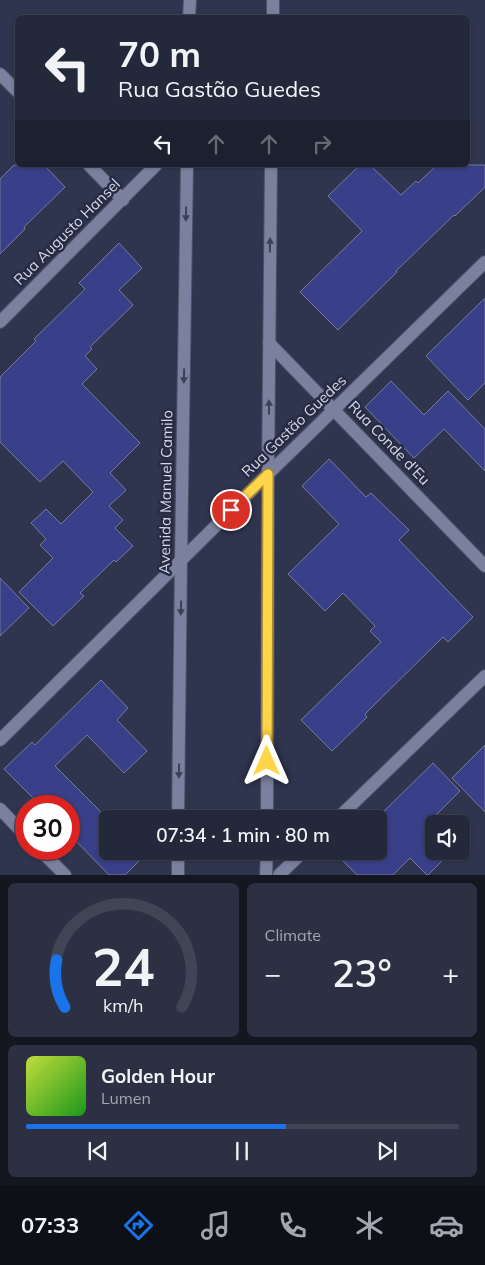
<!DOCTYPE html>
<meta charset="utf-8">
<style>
body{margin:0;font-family:Mulish,sans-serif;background:#2c3042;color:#f1f3f6;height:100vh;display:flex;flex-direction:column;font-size:19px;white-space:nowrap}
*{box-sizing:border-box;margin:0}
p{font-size:16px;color:#a3a6af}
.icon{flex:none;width:28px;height:28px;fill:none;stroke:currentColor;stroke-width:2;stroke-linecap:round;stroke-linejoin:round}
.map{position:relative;height:875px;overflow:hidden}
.panel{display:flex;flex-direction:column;gap:8px;padding:8px;background:#141620;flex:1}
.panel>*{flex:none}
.top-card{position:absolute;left:15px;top:15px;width:455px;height:152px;border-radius:8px;box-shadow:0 1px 4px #0004,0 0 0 1px #414455;background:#24283b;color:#f1f3f6;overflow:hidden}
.controls{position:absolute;left:425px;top:815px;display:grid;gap:10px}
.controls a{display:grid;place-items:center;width:45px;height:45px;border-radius:8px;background:#24283b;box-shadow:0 1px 4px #0004,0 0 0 1px #414455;font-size:25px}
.speed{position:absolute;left:15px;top:795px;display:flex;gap:10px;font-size:25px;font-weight:700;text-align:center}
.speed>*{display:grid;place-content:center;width:65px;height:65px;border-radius:50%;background:#24283b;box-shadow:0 1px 4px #0004,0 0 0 1px #414455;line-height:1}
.speed .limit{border:8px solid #d22;background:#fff;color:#111}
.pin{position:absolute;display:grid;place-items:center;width:42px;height:42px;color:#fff;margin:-21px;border:2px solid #fff;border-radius:50%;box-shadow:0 1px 5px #0007}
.me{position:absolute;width:55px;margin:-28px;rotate:0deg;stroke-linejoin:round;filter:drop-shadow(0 0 4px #0008)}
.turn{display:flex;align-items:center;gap:18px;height:105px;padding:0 20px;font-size:22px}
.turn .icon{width:65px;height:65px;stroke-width:2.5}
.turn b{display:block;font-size:35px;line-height:42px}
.lanes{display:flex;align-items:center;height:48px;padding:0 20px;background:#0003;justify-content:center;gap:25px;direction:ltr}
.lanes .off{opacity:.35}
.big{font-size:38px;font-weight:600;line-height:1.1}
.panel .card{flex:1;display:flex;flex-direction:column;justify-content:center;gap:8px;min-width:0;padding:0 18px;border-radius:8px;background:#2c3042}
.panel .dial{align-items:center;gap:0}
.dial svg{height:130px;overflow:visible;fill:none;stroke:#414455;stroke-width:7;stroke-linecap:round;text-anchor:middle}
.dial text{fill:#f1f3f6;stroke:none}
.song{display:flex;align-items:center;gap:15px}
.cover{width:60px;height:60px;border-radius:8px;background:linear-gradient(135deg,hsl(70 70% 55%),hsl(120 70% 35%))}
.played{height:5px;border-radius:2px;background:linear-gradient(90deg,#1a73e8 60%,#414455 60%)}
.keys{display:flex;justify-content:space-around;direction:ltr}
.heat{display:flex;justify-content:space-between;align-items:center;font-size:28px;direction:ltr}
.panel .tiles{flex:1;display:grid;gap:8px;grid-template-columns:1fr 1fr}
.card:last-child{grid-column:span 2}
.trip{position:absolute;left:99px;top:810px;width:288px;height:50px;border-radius:8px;background:#24283b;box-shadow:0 1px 4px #0004,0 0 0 1px #414455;font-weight:600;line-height:50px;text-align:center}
.menu{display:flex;height:80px;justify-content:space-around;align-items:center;background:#0e1018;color:#a3a6af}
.menu .icon{width:35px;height:35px}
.menu .on{color:#1a73e8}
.menu b{font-size:22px;color:#f1f3f6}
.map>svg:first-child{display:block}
</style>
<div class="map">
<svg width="485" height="875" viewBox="0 0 485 875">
<rect width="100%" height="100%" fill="#30354f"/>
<!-- building -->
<g fill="#393f88" stroke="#757b99">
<path d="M 14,165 L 44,165 L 65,187 L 24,227 L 25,229 L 0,254 L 0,179 Z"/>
<path d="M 360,165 L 370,165 L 401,195 L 416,181 L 418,183 L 437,165 L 485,165 L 485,187 L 455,216 L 454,215 L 396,271 L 397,272 L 338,330 L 300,292 L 362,231 L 328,196 Z"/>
<path d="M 119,243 L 142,268 L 119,290 L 133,305 L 90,347 L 92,349 L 85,356 L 97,369 L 82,384 L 140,443 L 110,473 L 126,490 L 109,506 L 123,520 L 115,528 L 133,546 L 116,562 L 114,560 L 80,593 L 84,596 L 53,626 L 19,592 L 53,558 L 40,545 L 46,539 L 31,523 L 46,509 L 61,524 L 93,492 L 63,461 L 40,482 L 0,442 L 0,377 L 36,341 L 34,339 L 85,289 L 79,283 Z"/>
<path d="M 485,298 L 485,383 L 468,400 L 426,356 Z"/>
<path d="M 391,381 L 424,415 L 448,391 L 485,429 L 485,471 L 444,429 L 414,458 L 365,407 Z"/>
<path d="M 329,459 L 366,497 L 371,493 L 409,530 L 399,540 L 473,617 L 448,642 L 443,637 L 365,714 L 367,717 L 332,751 L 301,720 L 381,642 L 370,631 L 375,626 L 343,593 L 325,611 L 288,574 L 339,524 L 302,486 Z"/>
<path d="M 0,578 L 29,608 L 0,636 Z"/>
<path d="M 101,680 L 128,708 L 117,720 L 147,751 L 124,773 L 87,735 L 55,766 L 108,819 L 108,851 L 140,851 L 144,856 L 125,875 L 109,875 L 69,834 L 69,806 L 41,806 L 4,769 L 32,742 L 35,745 Z"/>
<path d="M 485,745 L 485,812 L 452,778 Z"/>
<path d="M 433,763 L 460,791 L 434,817 L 433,851 L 452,851 L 428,875 L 427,875 L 410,858 L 393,875 L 357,875 L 333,851 L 378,851 L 378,817 Z"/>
</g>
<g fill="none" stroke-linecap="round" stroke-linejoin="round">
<defs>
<g id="minor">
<path d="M 0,74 L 18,92"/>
<path d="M 89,165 L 123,200"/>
<path d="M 269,343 L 485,566"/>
<path d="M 0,809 L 26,836"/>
<path d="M 178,819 L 181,559"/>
<path d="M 267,819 L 268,474 L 485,262"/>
<path d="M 337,819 L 485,676"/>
<path d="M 39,849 L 65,875"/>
<path d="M 178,875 L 178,851"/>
<path d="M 266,875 L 267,851"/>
<path d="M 279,875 L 304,851"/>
</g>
<g id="tertiary">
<path d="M 189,18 L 190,0"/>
<path d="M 273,18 L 273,0"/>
<path d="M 0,322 L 156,165"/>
<path d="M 181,559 L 187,165"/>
<path d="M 0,740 L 268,474 L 271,165"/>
</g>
</defs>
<!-- minor casing -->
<use href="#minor" stroke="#4e5167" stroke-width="14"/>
<!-- tertiary casing -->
<use href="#tertiary" stroke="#4e5167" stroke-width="14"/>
<!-- minor -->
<use href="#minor" stroke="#7a809e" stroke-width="12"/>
<!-- tertiary -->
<use href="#tertiary" stroke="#7a809e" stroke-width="12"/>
</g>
<!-- one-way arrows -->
<defs><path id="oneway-solid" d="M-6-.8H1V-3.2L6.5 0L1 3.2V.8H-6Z" transform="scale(1.25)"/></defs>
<g fill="#3c405a">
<use href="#oneway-solid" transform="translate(186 214) rotate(91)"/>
<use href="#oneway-solid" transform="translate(270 245) rotate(-89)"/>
<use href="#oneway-solid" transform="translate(184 376) rotate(91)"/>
<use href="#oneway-solid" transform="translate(269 407) rotate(-90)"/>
<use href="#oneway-solid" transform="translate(181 608) rotate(91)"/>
<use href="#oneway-solid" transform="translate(179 771) rotate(91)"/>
</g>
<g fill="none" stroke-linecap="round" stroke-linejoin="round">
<defs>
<path id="route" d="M 231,510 L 268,474 L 267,761"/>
</defs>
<!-- route casing -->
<use href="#route" stroke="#a68a30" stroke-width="12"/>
<!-- route -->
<use href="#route" stroke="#ffd54a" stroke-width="9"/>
</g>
<g text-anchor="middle" stroke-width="5" stroke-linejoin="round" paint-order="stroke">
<!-- street labels -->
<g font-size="15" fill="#d5d9e9" stroke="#272b44">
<text transform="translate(67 232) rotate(-45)" y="5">Rua Augusto Hansel</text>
<text transform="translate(294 426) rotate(-44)" y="5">Rua Gastão Guedes</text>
<text transform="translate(389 443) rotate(46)" y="5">Rua Conde d'Eu</text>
<text transform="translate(166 492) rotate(-89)" y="5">Avenida Manuel Camilo</text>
</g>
</g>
</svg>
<div class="controls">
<a><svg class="icon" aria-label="sound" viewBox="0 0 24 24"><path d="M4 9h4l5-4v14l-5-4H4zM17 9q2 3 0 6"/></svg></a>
</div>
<div class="speed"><div class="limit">30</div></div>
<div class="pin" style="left:231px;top:510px;background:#d93025"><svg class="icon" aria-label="arrive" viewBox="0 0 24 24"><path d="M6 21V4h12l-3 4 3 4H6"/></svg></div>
<svg class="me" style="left:267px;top:761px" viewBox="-20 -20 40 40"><path d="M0-17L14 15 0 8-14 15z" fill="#ffd54a" stroke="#fff" stroke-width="4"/></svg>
<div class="trip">07:34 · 1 min · 80 m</div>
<div class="top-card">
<div class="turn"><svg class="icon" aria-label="left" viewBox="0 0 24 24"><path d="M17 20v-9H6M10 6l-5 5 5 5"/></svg><div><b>70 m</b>Rua Gastão Guedes</div></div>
<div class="lanes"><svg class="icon" aria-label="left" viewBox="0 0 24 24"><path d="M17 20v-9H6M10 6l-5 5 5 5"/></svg><svg class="icon off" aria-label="ahead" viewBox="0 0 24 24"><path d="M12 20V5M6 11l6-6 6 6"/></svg><svg class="icon off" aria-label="ahead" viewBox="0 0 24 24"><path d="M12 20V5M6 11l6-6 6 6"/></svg><svg class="icon off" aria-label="right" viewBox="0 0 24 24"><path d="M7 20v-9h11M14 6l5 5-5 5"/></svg></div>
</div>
</div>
<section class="panel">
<div class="tiles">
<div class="card dial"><svg viewBox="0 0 100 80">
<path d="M14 69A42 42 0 1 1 86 69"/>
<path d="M14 69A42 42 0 0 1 9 40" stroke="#1a73e8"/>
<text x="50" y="56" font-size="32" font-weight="700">24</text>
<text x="50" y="72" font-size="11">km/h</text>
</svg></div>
<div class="card"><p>Climate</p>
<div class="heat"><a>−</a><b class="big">23°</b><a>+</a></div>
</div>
<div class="card">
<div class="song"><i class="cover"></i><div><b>Golden Hour</b><p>Lumen</p></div></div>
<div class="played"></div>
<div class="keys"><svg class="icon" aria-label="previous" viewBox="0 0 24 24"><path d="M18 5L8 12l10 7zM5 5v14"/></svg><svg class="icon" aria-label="pause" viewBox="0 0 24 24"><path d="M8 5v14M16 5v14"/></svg><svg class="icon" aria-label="next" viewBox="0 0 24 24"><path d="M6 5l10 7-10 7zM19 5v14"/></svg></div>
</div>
</div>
</section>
<nav class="menu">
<b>07:33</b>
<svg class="icon on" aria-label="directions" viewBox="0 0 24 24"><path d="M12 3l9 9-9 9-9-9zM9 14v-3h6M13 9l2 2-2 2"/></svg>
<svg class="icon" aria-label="music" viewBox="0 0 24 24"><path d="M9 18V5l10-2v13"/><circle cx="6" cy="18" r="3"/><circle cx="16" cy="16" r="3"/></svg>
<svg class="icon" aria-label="phone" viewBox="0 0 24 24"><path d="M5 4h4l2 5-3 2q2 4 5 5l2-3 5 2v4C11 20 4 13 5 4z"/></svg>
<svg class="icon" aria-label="climate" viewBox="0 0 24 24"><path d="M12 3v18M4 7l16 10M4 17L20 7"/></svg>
<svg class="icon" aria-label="car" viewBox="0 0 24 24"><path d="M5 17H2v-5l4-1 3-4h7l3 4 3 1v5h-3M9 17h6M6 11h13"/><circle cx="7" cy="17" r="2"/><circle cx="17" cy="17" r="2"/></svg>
</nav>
